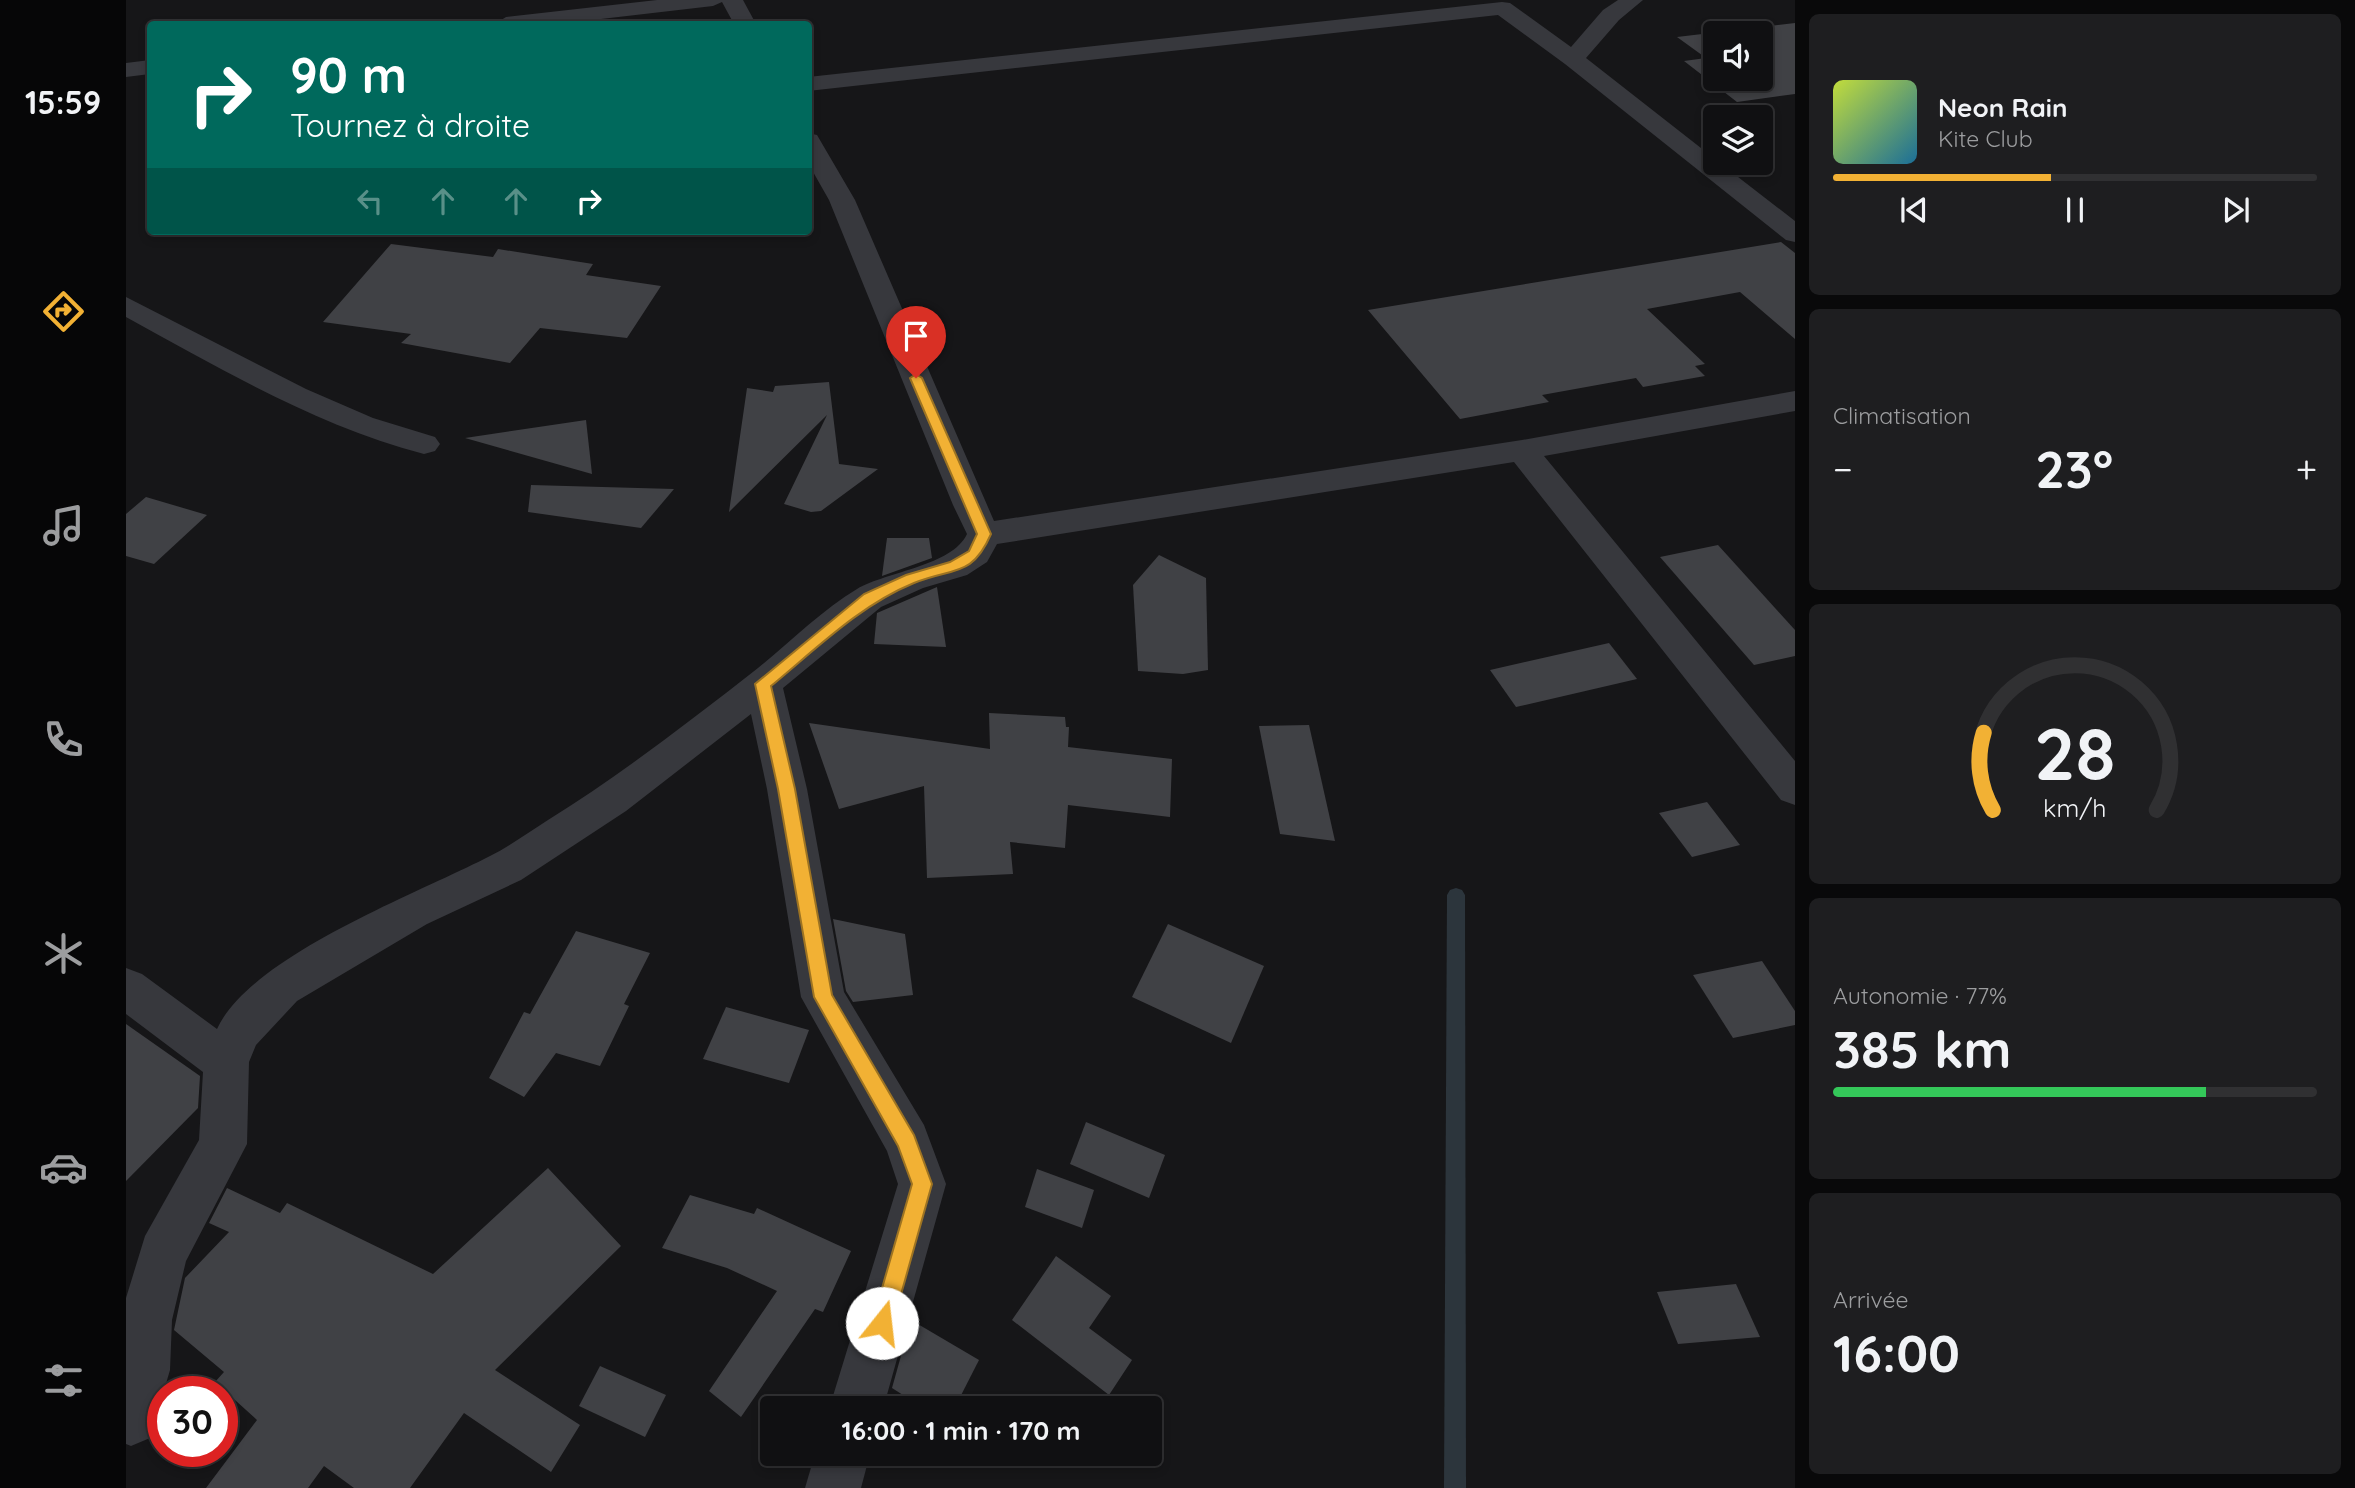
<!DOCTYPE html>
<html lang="fr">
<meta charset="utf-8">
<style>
body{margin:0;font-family:Quicksand,sans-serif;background:#1e1e20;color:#f1f3f6;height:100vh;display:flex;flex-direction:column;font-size:26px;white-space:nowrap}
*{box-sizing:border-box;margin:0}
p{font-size:23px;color:#9c9d9f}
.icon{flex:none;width:38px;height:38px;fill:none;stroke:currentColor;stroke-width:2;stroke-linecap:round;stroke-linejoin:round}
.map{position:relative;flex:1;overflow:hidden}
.drawer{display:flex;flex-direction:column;gap:14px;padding:14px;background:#09090a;width:560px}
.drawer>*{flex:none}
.banner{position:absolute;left:21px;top:21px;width:665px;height:214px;border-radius:7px;box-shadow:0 4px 10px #0003,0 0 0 2px #303032;background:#00695c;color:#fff;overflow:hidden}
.controls{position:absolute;left:1577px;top:21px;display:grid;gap:14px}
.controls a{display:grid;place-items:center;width:70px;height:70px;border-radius:7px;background:#101012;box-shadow:0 4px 10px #0003,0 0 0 2px #303032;font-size:35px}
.speed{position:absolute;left:21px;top:1376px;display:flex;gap:14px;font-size:35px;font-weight:700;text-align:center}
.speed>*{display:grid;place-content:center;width:91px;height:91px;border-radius:50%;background:#101012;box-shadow:0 4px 10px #0003,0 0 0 2px #303032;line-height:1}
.speed .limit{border:10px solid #d22;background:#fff;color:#111}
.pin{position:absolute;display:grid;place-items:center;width:60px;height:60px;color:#fff;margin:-72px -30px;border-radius:50% 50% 50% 0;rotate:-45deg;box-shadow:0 0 7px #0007}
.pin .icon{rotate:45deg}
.me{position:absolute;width:77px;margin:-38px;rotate:16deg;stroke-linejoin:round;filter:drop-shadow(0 0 5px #0008)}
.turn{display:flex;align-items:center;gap:24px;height:147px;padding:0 28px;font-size:32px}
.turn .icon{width:91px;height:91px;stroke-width:2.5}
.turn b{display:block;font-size:49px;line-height:60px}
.lanes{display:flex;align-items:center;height:66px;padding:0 28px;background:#0003;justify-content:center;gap:35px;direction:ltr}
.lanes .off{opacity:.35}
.big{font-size:52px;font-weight:700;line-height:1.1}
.drawer .card{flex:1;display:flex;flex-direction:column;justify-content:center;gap:10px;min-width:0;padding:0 24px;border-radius:10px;background:#1e1e20}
.drawer .dial{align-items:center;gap:0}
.dial svg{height:182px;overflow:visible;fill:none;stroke:#303032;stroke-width:7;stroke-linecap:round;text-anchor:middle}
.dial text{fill:#f1f3f6;stroke:none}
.song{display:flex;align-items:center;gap:21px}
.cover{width:84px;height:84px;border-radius:10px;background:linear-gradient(135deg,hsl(70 70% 55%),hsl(200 70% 35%))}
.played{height:7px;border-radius:4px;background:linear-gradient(90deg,#f2b134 45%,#303032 45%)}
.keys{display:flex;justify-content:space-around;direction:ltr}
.heat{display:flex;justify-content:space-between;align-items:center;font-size:38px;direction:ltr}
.charge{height:10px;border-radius:5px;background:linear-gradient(90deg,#34c759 77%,#303032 0)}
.trip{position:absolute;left:634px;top:1396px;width:402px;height:70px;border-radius:7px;background:#101012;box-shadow:0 4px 10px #0003,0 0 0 2px #303032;font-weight:700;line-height:70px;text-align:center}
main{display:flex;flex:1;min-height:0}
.tabs{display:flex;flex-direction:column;width:126px;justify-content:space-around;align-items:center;background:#060607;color:#9c9d9f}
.tabs .icon{width:49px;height:49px}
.tabs .current{color:#f2b134}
.tabs b{font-size:32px;color:#f1f3f6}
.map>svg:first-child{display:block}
</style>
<main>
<nav class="tabs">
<b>15:59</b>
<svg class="icon current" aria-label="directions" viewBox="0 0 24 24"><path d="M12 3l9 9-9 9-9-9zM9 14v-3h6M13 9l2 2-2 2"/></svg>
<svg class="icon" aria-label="music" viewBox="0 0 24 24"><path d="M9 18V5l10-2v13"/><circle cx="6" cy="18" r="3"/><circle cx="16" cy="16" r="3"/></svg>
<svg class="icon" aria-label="phone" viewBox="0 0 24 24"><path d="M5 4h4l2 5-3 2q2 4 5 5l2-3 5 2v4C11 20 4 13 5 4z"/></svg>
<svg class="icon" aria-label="climate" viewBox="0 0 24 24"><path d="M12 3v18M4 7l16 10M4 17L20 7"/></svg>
<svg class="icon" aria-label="car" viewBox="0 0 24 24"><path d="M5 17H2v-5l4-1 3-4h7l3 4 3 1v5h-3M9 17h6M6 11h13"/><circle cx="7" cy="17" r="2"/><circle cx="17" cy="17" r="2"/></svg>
<svg class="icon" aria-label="filters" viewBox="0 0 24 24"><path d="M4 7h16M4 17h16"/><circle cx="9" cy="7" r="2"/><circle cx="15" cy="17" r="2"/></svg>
</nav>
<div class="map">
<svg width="1669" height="1488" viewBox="0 0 1669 1488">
<rect width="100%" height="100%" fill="#161618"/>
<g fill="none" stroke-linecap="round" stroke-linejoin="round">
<!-- stream -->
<path fill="#2c353c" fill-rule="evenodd" d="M 1330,888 L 1336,890 L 1339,895 L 1340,1488 L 1318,1488 L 1321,895 L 1324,890 Z"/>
</g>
<!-- building -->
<g fill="#404145" fill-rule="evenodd">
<path d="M 1669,23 L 1669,94 L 1611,102 L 1558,61 L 1580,58 L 1551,37 ZM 1589,33 L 1634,33 L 1634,79 L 1589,79 Z"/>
<path d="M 1655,242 L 1669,253 L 1669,339 L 1614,292 L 1521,309 L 1579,364 L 1569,366 L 1579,376 L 1517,387 L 1510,378 L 1416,395 L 1423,402 L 1334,419 L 1242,310 Z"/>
<path d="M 265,244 L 367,257 L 372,249 L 467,264 L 460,275 L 535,286 L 501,338 L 414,328 L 384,363 L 275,343 L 285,334 L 197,322 Z"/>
<path d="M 703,382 L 713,464 L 752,469 L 695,511 L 685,512 L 658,504 L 701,415 L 603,512 L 621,388 L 647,392 L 649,386 Z"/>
<path d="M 460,420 L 466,474 L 339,438 Z"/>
<path d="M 405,485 L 548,489 L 515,528 L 402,512 Z"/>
<path d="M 20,497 L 81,515 L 28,564 L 0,556 L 0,514 Z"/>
<path d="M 761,538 L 803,538 L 806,558 L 756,576 Z"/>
<path d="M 1592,545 L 1669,630 L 1669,656 L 1628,665 L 1534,557 Z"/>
<path d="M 1033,555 L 1080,578 L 1082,670 L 1057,674 L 1012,671 L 1007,585 Z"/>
<path d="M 811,587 L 820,647 L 748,644 L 751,613 Z"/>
<path d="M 1483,643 L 1511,679 L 1390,707 L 1364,670 Z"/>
<path d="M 863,713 L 939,717 L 940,727 L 943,727 L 942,747 L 1046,759 L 1044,817 L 942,805 L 939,848 L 884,842 L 887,874 L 801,878 L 798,786 L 713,809 L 683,723 L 864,749 Z"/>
<path d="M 1183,725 L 1209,841 L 1154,834 L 1133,726 Z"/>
<path d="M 1581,802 L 1614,845 L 1566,857 L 1533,813 Z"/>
<path d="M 707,919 L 779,934 L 787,995 L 727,1002 L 720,991 Z"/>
<path d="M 1042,924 L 1138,966 L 1105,1043 L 1006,997 Z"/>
<path d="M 450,931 L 524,953 L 498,1004 L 503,1006 L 474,1066 L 430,1053 L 398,1097 L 363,1078 L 398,1012 L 404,1014 Z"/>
<path d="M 1636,961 L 1669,1011 L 1669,1025 L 1607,1038 L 1567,975 Z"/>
<path d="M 600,1007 L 683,1030 L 663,1083 L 577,1059 Z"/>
<path d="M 0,1024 L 74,1076 L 72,1108 L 0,1181 Z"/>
<path d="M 960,1122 L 1039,1155 L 1023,1198 L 944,1164 Z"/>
<path d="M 422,1168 L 495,1246 L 369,1370 L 454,1425 L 425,1472 L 338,1413 L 284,1488 L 228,1488 L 198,1466 L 182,1488 L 80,1488 L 131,1420 L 89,1382 L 98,1372 L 48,1330 L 59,1278 L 103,1232 L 83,1223 L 101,1188 L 154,1213 L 161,1203 L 307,1274 Z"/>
<path d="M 911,1169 L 968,1190 L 956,1228 L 899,1207 Z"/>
<path d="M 564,1195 L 628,1214 L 631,1208 L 725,1251 L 697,1312 L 689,1309 L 615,1417 L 583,1391 L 651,1291 L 601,1268 L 536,1248 Z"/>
<path d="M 930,1256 L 985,1296 L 963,1328 L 1006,1360 L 983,1395 L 886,1320 Z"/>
<path d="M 1610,1284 L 1634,1337 L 1552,1344 L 1531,1292 Z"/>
<path d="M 785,1320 L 853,1360 L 828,1409 L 799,1409 L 766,1388 Z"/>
<path d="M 474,1366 L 540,1395 L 519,1437 L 453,1406 Z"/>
</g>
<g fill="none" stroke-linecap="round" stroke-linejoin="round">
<!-- minor -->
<g fill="#37383d" fill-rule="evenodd">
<path d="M 531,0 L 617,0 L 630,24 L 608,24 L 596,2 L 587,6 L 432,24 L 369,24 L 380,17 Z"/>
<path d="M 1492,0 L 1517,0 L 1493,20 L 1460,58 L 1589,159 L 1589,163 L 1594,163 L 1669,221 L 1669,242 L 1660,240 L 1439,64 L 1372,15 L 682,91 L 682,77 L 1376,2 L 1384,3 L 1445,47 L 1477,10 Z"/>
<path d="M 24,60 L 24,74 L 0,77 L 0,63 Z"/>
<path d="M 682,133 L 691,135 L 729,200 L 868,521 L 1396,440 L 1669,391 L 1669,411 L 1418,456 L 1669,761 L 1669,805 L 1655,800 L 1388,462 L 871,544 L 861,562 L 841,575 L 797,588 L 755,607 L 657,688 L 681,789 L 718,992 L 798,1125 L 820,1184 L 757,1409 L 703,1409 L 772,1184 L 761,1151 L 675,997 L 641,789 L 625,714 L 500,811 L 395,880 L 301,924 L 171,1001 L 130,1045 L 123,1062 L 121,1144 L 60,1261 L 46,1320 L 44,1370 L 24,1438 L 5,1446 L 0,1444 L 0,1298 L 19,1236 L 73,1140 L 77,1072 L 0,1014 L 0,968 L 16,974 L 91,1029 C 124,956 293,893 364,856 C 384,846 403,832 422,820 C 496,774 564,721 632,668 C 663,643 697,609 731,589 C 762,571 826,566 841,534 L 827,505 L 703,200 L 682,163 Z"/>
<path d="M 0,297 L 180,389 L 247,418 L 309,437 L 314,444 L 309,451 L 298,454 C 191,426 97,370 0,317 Z"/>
<path d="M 689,1454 L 744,1454 L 735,1488 L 679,1488 Z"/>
</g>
</g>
<!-- route -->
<path fill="#f2b134" stroke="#9d7322" stroke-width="2" d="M 790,374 L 796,378 L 865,534 C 846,578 827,567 788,583 C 734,605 690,649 645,686 L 669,789 L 706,995 L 788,1135 L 806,1184 L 767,1323 L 764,1330 L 756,1334 L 749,1330 L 746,1323 L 786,1184 L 772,1146 L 688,997 L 652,789 L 629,684 L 738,594 L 780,575 L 824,562 L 843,551 L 851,534 L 784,378 Z"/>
</svg>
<div class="controls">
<a><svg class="icon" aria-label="sound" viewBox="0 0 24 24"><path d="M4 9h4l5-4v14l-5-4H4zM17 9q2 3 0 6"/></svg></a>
<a><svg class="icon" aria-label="layers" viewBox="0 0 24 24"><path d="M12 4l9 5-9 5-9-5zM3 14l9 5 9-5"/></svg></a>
</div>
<div class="speed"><div class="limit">30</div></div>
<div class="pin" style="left:790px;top:378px;background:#d93025"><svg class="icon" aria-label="arrive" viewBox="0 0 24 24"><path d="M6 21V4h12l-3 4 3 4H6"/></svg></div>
<svg class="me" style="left:756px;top:1323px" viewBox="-20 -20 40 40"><circle r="19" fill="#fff"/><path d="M0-13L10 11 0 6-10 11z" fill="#f2b134"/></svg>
<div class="trip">16:00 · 1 min · 170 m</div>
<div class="banner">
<div class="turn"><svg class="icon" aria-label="right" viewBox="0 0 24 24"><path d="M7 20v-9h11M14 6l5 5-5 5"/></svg><div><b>90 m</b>Tournez à droite</div></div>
<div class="lanes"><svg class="icon off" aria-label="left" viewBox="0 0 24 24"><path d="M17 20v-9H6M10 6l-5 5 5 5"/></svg><svg class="icon off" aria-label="ahead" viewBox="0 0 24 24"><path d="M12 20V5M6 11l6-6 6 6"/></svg><svg class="icon off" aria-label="ahead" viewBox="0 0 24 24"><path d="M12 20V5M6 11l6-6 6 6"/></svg><svg class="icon" aria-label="right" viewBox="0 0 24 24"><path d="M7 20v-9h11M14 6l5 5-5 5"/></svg></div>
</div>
</div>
<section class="drawer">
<div class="card">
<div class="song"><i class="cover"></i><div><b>Neon Rain</b><p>Kite Club</p></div></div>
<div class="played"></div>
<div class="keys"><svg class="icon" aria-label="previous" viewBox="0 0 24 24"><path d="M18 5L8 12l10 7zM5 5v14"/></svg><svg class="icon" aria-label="pause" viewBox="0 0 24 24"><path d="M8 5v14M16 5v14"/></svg><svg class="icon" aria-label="next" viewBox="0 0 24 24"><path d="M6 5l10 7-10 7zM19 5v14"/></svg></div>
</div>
<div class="card"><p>Climatisation</p>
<div class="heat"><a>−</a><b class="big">23°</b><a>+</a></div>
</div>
<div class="card dial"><svg viewBox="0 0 100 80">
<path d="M14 69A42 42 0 1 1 86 69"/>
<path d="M14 69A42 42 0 0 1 10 35" stroke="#f2b134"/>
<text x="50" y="56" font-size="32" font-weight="700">28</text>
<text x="50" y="72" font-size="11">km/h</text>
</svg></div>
<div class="card"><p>Autonomie · 77%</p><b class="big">385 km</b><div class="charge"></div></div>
<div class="card"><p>Arrivée</p><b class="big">16:00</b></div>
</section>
</main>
